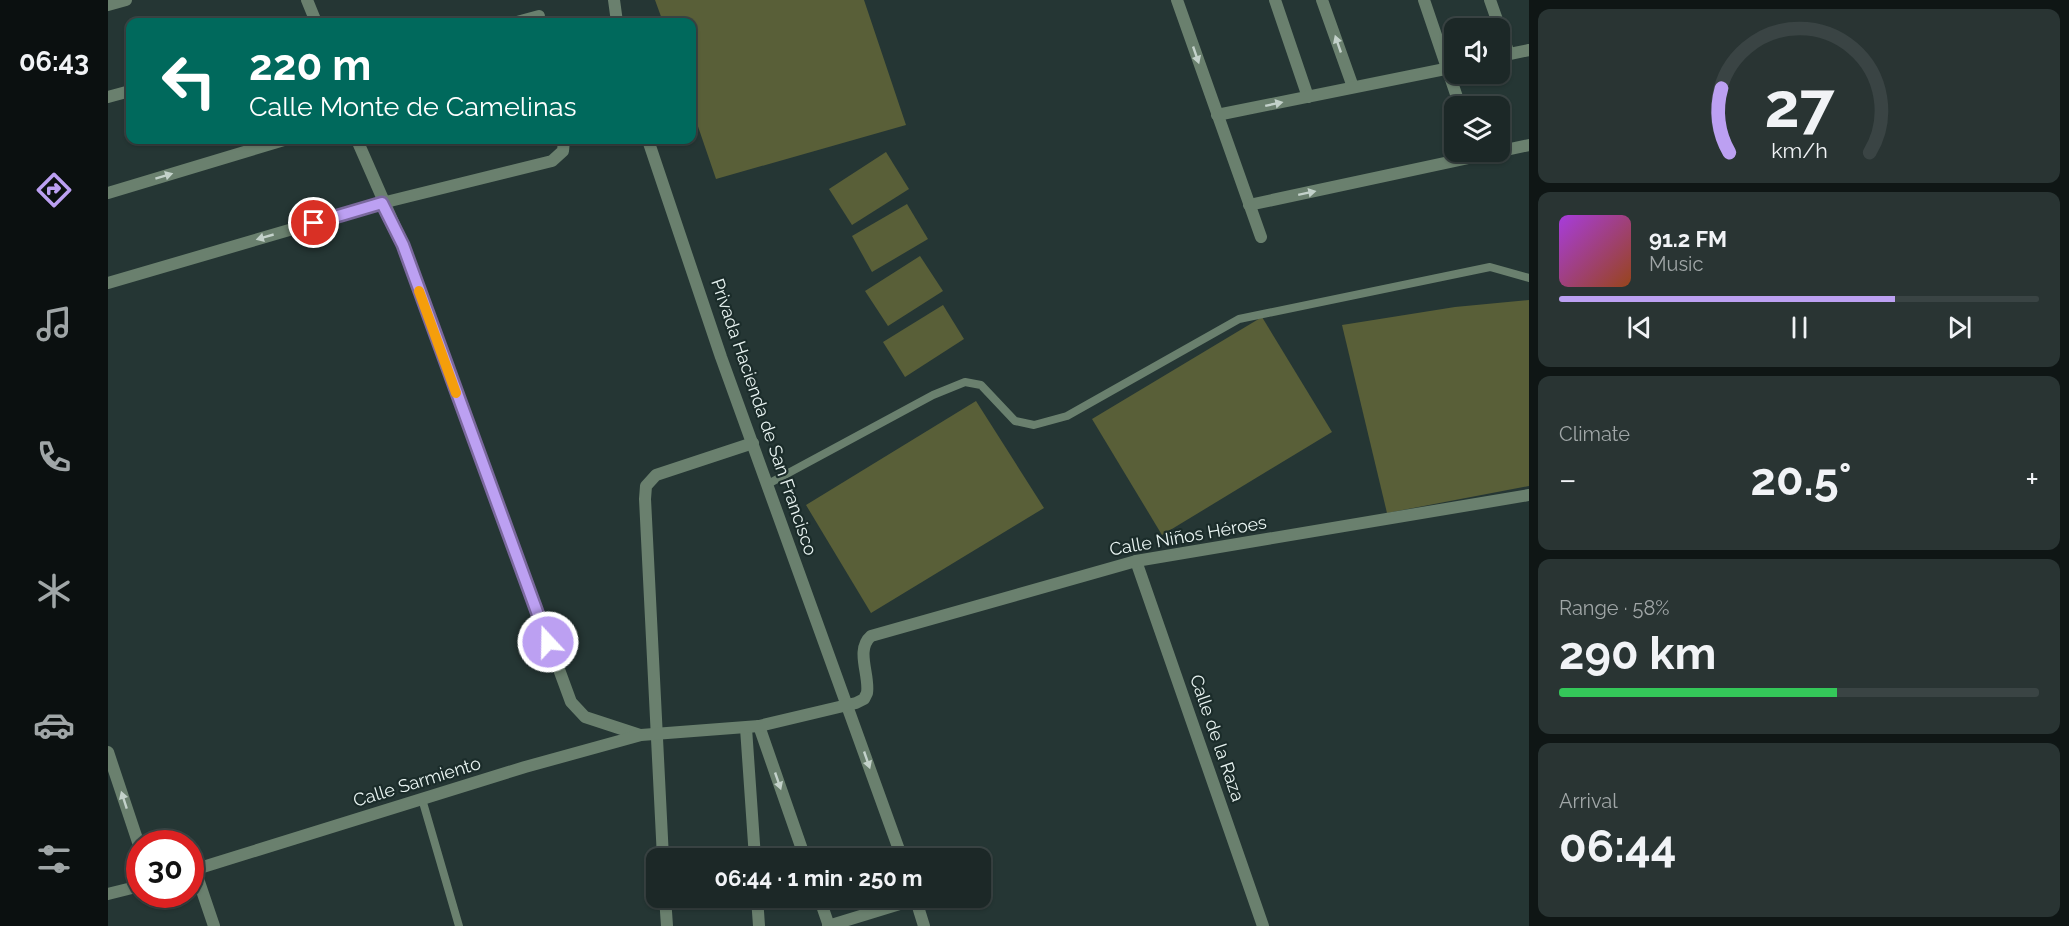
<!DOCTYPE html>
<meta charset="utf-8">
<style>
body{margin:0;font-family:Raleway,sans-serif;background:#293433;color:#f1f3f6;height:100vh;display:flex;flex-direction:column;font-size:22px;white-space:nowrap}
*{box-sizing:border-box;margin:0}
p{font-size:20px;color:#a0a6a7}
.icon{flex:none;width:33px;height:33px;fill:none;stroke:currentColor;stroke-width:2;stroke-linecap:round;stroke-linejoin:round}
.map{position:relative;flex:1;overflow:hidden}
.drawer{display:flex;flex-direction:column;gap:9px;padding:9px;background:#0f1615;width:540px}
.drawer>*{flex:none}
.top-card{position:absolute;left:18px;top:18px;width:570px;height:126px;border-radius:12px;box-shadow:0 2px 4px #0004,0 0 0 2px #3a4444;background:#00695c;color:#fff;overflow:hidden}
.fabs{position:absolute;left:1336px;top:18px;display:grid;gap:12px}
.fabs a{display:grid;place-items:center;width:66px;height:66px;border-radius:12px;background:#1c2827;box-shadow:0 2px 4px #0004,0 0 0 2px #3a4444;font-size:30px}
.speed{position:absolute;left:18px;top:830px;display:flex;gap:12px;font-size:30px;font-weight:700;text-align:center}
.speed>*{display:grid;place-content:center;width:78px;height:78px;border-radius:50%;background:#1c2827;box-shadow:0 2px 4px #0004,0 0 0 2px #3a4444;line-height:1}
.speed .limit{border:9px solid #d22;background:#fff;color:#111}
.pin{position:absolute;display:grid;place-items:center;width:51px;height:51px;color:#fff;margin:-26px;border:3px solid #fff;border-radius:50%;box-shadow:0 2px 6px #0007}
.me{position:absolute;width:66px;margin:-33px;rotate:339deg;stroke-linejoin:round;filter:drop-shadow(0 0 4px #0008)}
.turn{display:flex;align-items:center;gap:21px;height:126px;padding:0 24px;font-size:27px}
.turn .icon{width:78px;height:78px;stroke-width:2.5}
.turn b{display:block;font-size:42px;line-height:51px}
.big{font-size:45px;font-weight:700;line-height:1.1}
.drawer .widget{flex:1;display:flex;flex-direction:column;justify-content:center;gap:9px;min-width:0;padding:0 21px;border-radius:12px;background:#293433}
.drawer .dial{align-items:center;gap:0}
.dial svg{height:156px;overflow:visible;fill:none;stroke:#3a4444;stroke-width:7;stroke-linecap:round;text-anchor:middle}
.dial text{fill:#f1f3f6;stroke:none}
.song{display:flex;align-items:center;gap:18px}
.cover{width:72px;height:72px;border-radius:9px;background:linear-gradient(135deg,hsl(280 70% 55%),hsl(20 70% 35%))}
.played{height:6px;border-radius:3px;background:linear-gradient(90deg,#bca0f2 70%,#3a4444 70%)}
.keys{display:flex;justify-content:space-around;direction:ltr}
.heat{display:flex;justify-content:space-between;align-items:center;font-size:33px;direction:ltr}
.charge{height:9px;border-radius:4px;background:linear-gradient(90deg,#34c759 58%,#3a4444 0)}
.trip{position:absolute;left:538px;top:848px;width:345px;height:60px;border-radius:12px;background:#1c2827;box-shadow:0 2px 4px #0004,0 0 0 2px #3a4444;font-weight:700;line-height:60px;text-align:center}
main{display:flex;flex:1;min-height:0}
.menu{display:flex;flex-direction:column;width:108px;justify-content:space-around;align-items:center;background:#0b1010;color:#a0a6a7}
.menu .icon{width:42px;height:42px}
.menu .on{color:#bca0f2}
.menu b{font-size:27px;color:#f1f3f6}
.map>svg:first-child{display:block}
</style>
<main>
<nav class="menu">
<b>06:43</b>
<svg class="icon on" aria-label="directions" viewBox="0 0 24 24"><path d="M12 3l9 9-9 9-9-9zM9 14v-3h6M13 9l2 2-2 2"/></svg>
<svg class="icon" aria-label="music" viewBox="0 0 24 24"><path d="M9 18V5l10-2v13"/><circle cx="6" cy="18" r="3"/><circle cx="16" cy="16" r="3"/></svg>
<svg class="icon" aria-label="phone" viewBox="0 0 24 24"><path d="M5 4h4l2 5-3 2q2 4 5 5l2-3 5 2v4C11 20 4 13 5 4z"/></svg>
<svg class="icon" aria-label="climate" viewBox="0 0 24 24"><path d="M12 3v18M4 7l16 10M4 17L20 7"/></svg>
<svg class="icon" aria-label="car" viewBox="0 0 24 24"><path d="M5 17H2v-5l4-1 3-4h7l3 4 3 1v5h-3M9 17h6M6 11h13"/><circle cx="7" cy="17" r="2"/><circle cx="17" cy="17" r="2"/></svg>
<svg class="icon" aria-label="filters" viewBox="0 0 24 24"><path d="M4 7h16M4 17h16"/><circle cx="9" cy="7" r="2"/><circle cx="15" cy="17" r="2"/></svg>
</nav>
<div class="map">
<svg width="1421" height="926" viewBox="0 0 1421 926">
<rect width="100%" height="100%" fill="#253634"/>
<!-- green -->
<g fill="#595f38">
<path d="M 547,0 L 756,0 L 798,125 L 608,179 L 584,109 L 584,22 L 555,22 Z"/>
<path d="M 778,152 L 801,189 L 744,225 L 721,189 Z"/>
<path d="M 799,204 L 820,239 L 764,272 L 744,236 Z"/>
<path d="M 812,256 L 835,291 L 780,326 L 757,291 Z"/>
<path d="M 1421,300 L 1421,486 L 1279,513 L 1234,325 L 1347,307 Z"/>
<path d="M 835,305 L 856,339 L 797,377 L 775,342 Z"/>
<path d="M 1154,317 L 1224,432 L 1054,535 L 984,419 Z"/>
<path d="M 868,401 L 936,508 L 763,613 L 698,505 Z"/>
</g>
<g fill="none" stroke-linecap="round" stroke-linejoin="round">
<!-- lane -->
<g stroke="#6a806e" stroke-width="8">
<path d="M 660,484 L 825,395 L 857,382 L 873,385 L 907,421 L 926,425 L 959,416 L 1131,319 L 1382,267 L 1421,278"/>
<path d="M 314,799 L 351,926"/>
</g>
<!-- street -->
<g stroke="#6a806e" stroke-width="12">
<path d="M 199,0 L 208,22"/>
<path d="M 506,0 L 509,22"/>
<path d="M 1069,0 L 1153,237"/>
<path d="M 1167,0 L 1200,97"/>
<path d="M 1214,0 L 1245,87"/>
<path d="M 1316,0 L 1352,106"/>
<path d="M 1382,0 L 1401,54"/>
<path d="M 0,5 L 18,0"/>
<path d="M 409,22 L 431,16"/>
<path d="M 1392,56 L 1421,50"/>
<path d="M 0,97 L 22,91"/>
<path d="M 1109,115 L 1347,67"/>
<path d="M 249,140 L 295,245 L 463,702 L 477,717 L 532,735"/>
<path d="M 540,140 L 613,357 L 794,858"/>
<path d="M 0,193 L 176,140"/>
<path d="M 1141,205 L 1421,145"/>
<path d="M 0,283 L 274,203 L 444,161 L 455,151 L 456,140"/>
<path d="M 1028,561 L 1155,926"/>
<path d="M 651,726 L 697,858"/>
<path d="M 638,728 L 647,858"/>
<path d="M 0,752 L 32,848"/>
<path d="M 555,858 L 537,499 L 538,486 L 548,475 L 645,443"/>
<path d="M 87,870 L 106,926"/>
<path d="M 82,871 L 417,767 L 533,735 L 651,726 L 748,703 L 756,699 L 759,693 C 762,675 747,650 763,636 L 1028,561 L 1421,495"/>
<path d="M 0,894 L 32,886"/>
<path d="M 557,897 L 559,926"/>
<path d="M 649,897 L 651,926"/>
<path d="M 711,897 L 721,926"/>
<path d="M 807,897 L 816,926"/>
<path d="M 720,926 L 808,899"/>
</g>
</g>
<!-- one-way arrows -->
<defs><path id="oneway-solid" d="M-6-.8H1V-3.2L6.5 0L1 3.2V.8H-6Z" transform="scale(1.5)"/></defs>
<g fill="#c3d1ca">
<use href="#oneway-solid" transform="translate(1230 44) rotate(-109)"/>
<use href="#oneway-solid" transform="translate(1088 55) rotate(71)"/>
<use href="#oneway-solid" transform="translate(1166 104) rotate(-12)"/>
<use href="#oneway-solid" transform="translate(56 176) rotate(-17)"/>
<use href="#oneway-solid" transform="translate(1199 193) rotate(-12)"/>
<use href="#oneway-solid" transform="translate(157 237) rotate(164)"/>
<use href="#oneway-solid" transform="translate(759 760) rotate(71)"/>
<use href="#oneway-solid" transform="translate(670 781) rotate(71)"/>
<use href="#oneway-solid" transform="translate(16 800) rotate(-108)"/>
</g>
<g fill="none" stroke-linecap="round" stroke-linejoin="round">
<defs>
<path id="route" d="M 206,223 L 274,203 L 295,245 L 440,642"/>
</defs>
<!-- route casing -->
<use href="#route" stroke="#7a689d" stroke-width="15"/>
<!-- route -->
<use href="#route" stroke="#bca0f2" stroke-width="10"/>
<!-- slow -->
<path stroke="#f59e0b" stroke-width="10" d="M 311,291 L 348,393"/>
</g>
<g text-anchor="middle" stroke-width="4.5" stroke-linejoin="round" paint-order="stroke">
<!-- street labels -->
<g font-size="18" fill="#e9f4f2" stroke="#1b2c2a">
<text transform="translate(656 417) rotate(71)" y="6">Privada Hacienda de San Francisco</text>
<text transform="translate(1080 536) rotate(-10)" y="6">Calle Niños Héroes</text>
<text transform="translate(1109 738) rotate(71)" y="6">Calle de la Raza</text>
<text transform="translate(309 782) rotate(-17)" y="6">Calle Sarmiento</text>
</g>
</g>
</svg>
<div class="fabs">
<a><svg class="icon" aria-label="sound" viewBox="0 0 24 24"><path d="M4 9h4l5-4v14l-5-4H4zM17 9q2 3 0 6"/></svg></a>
<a><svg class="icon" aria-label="layers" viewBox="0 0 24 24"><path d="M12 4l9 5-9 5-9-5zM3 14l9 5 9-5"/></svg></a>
</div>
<div class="speed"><div class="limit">30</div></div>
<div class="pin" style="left:206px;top:223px;background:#d93025"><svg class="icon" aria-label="arrive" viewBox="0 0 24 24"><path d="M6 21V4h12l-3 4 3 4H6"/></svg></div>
<svg class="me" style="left:440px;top:642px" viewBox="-20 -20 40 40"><circle r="17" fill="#bca0f2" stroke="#fff" stroke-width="3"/><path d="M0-11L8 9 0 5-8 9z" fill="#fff"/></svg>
<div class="trip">06:44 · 1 min · 250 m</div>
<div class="top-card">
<div class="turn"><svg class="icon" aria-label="left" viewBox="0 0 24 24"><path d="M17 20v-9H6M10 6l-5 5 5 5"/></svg><div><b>220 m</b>Calle Monte de Camelinas</div></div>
</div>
</div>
<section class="drawer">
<div class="widget dial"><svg viewBox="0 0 100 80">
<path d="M14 69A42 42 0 1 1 86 69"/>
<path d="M14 69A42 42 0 0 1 10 36" stroke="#bca0f2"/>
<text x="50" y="56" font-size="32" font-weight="700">27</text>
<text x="50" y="72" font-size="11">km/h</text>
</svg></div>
<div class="widget">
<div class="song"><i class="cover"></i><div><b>91.2 FM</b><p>Music</p></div></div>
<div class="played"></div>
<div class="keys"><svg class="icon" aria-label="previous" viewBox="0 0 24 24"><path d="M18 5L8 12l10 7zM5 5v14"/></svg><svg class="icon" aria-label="pause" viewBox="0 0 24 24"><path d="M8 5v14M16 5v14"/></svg><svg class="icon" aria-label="next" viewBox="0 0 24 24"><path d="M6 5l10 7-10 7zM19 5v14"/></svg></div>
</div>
<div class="widget"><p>Climate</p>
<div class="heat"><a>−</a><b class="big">20.5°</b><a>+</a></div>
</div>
<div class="widget"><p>Range · 58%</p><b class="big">290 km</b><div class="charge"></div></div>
<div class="widget"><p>Arrival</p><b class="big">06:44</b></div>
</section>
</main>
